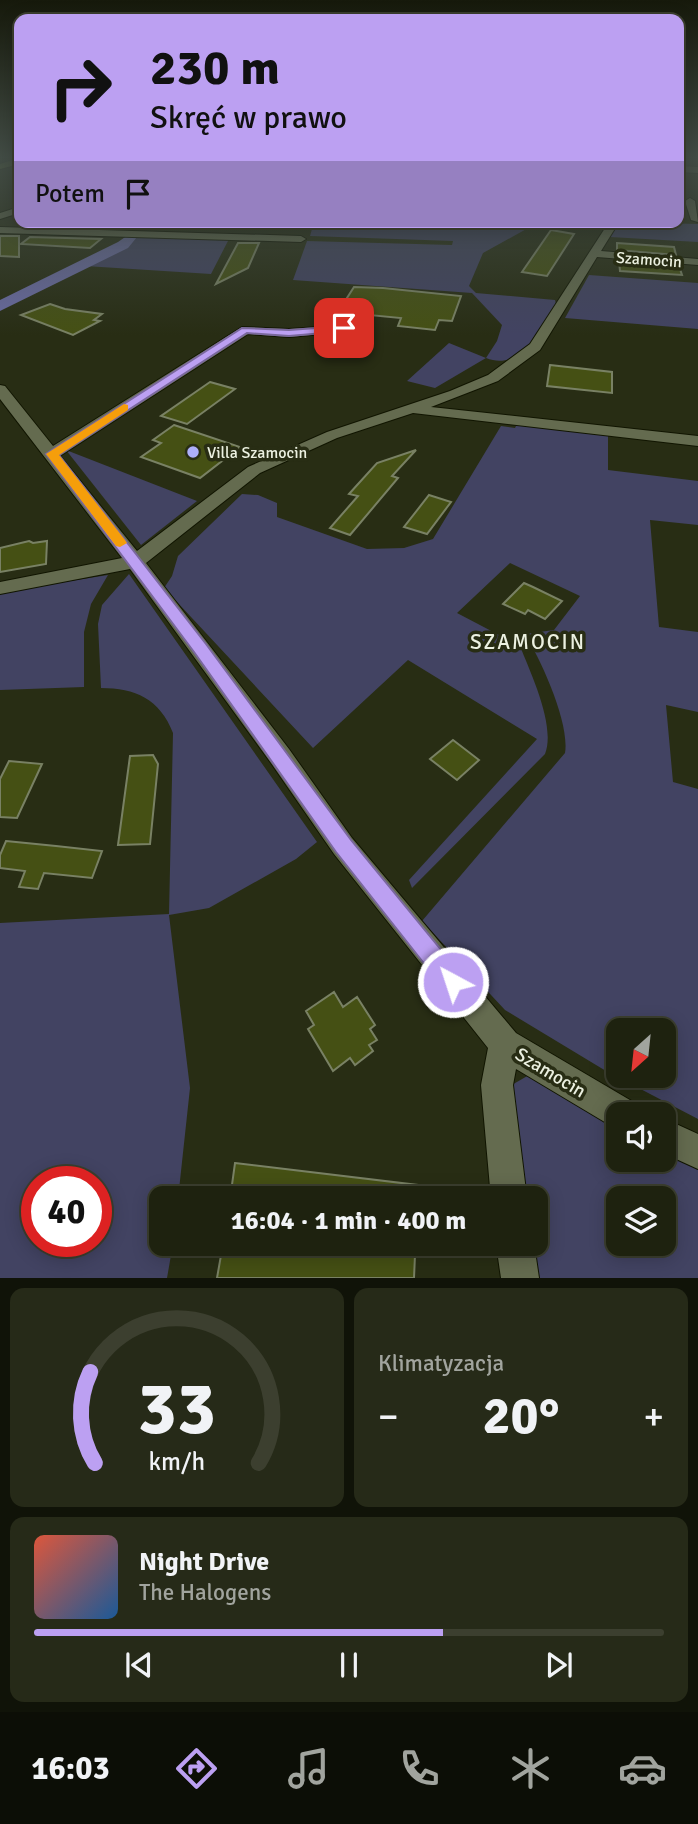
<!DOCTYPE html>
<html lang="pl">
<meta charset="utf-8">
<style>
body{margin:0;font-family:Signika,sans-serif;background:#262a18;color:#f1f3f6;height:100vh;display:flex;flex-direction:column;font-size:26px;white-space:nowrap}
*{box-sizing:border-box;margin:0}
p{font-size:23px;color:#a1a49e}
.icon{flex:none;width:38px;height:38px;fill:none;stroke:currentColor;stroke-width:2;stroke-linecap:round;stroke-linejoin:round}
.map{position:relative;height:1278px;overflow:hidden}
.side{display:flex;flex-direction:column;gap:10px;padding:10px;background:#101308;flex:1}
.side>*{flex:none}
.top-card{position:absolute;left:14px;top:14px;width:670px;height:214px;border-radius:14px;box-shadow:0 4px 18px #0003,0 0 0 2px #3c3f2f;background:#bca0f2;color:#111;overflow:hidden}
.needle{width:46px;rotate:207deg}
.controls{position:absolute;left:606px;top:1018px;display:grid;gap:14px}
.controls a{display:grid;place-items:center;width:70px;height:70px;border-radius:14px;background:#1e220f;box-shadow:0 4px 18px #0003,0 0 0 2px #3c3f2f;font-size:35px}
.speed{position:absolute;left:21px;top:1166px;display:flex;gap:14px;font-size:35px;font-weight:700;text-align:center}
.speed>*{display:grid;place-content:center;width:91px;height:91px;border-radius:50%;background:#1e220f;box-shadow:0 4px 18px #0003,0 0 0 2px #3c3f2f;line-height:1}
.speed .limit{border:10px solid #d22;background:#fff;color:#111}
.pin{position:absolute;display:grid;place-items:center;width:60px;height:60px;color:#fff;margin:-30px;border-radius:14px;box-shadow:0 4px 10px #0006}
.me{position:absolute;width:77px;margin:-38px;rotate:320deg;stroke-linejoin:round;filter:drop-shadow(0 0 5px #0008)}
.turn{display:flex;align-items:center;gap:24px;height:147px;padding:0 21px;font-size:32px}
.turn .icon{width:91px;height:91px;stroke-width:2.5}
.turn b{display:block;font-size:49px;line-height:60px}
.then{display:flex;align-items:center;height:66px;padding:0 21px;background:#0003;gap:14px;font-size:26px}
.big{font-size:52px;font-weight:700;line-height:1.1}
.side .widget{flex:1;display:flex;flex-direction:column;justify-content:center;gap:10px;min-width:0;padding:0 24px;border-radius:14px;background:#262a18}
.side .dial{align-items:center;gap:0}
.dial svg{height:182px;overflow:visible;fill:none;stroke:#3c3f2f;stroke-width:7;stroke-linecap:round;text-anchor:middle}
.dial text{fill:#f1f3f6;stroke:none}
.song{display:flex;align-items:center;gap:21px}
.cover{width:84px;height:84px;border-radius:10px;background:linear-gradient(135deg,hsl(10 70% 55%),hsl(210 70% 35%))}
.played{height:7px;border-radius:4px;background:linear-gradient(90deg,#bca0f2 65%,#3c3f2f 65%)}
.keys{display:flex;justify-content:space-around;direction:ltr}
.heat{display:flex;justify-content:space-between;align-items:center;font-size:38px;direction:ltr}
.side .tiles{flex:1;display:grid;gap:10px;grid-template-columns:1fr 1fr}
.widget:last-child{grid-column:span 2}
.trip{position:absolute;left:149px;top:1186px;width:399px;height:70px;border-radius:14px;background:#1e220f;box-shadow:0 4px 18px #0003,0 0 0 2px #3c3f2f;font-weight:700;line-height:70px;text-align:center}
.menu{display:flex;height:112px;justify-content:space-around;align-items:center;background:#0c0e06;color:#a1a49e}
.menu .icon{width:49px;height:49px}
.menu .current{color:#bca0f2}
.menu b{font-size:32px;color:#f1f3f6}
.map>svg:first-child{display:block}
</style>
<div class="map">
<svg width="698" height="1278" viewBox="0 0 698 1278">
<rect width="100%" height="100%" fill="#282d14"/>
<!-- green -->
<g fill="#424362" fill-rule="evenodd">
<path d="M 314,222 L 539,222 L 483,253 L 469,286 L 476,293 L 555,300 L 556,304 C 542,329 521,372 486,358 L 435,388 L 407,381 L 449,343 L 486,358 L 497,341 L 502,325 L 472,293 L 293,280 L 307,241 L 452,245 L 453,241 L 310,236 Z"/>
<path d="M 618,222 L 698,224 L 698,242 L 610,237 Z"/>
<path d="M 129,236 L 229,239 L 211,274 L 85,266 L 0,308 L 0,304 L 120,244 Z"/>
<path d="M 589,275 L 698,283 L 698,329 L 565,318 Z"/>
<path d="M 517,424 L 608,434 L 608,470 L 698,481 L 698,525 L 650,520 L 659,627 L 698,632 L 698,712 L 666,705 L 673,782 L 698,789 L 698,1119 L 606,1071 L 505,1010 L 422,921 L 565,753 C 570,723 541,660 525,634 L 554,630 L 580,596 L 510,563 L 457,613 L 520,646 C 531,674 556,726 545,754 L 412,888 L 409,880 L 537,739 L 408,660 L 313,748 L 164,588 L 172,576 L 178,556 L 242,494 L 258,495 L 277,503 L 277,517 L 367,549 L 404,548 L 433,539 L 501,426 L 515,428 ZM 618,1031 L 663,1031 L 663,1076 L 618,1076 Z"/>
<path d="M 66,450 L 197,501 L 141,545 Z"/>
<path d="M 129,574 L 317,842 L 296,859 L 209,908 L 169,915 L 190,1088 L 178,1199 L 161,1199 L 161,1244 L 173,1244 L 167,1278 L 0,1278 L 0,923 L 169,914 L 173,733 C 160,699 135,688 101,688 L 98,624 L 102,605 ZM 37,1181 L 96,1181 L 96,1241 L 37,1241 Z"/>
<path d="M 108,575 L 91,604 L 84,632 L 84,687 L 0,690 L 0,592 Z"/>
<path d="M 529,1075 L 618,1121 L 618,1160 L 663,1160 L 663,1144 L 698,1162 L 698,1278 L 530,1278 L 525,1244 L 536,1244 L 536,1199 L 518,1199 L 510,1086 ZM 618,1199 L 663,1199 L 663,1244 L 618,1244 Z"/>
</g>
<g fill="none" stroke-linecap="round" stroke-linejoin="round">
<!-- canal -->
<path fill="#6a6ba1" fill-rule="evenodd" d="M 131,233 L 137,237 L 128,248 L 0,311 L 0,300 L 118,242 Z"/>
</g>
<!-- building -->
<g fill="#455014" stroke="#798164" stroke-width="2">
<path d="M 79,222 L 121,222 L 114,228 L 45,226 L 48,223 L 76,225 Z"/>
<path d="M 551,230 L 574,234 L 547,276 L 522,272 Z"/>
<path d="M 0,236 L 19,236 L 19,257 L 0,256 Z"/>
<path d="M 30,237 L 101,239 L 90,248 L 21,244 Z"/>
<path d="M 238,243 L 259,243 L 248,268 L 216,284 Z"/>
<path d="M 617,243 L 674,247 L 676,255 L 617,250 Z"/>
<path d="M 619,261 L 679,266 L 682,275 L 620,271 Z"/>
<path d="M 354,287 L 383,288 L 461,296 L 452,321 L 439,320 L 435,330 L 398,326 L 401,318 L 338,312 Z"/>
<path d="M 50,304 L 65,309 L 102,314 L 94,320 L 100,321 L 73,335 L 21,315 Z"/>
<path d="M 550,365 L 612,372 L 612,393 L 547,386 Z"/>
<path d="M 210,382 L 235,389 L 187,424 L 161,416 Z"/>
<path d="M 174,425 L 240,447 L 200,478 L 141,457 L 161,443 L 153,440 Z"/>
<path d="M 416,450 L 392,476 L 398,478 L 350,535 L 330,528 L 358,496 L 349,494 L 377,463 Z"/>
<path d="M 429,495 L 451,502 L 427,534 L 404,527 Z"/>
<path d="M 29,541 L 33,543 L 47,541 L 46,564 L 0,572 L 0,548 Z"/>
<path d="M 524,583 L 533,587 L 562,601 L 545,619 L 528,610 L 525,614 L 503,604 Z"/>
<path d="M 453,740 L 479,760 L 457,780 L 430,759 Z"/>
<path d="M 153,755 L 158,764 L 150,844 L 118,845 L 130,756 Z"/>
<path d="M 9,761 L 42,764 L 17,818 L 0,817 L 0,779 Z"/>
<path d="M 6,841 L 56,846 L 102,851 L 92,878 L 44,873 L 38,889 L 19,887 L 25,871 L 0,868 L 0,855 Z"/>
<path d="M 334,992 L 343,1007 L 357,997 L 375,1025 L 370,1029 L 377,1040 L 369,1045 L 373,1051 L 355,1065 L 350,1058 L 333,1071 L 308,1029 L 314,1025 L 306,1011 Z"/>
<path d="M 235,1163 L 426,1186 L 425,1199 L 230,1199 Z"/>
<path d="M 223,1244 L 329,1244 L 415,1255 L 414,1278 L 217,1278 Z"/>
</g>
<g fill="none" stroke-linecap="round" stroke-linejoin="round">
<defs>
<g id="minor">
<path d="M 679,166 L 698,167 L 698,173 L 679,172 Z"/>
<path d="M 690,198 L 695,201 L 698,222 L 691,220 L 685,201 Z"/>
<path d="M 19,207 L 19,213 L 0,219 L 0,213 Z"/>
<path d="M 609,222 L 619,222 L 601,251 L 698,259 L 698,265 L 597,257 L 540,350 L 498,381 L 431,407 L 698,436 L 698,446 L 413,413 L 337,438 L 260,473 L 146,563 L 289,749 L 352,838 L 516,1033 L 635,1103 L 640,1115 L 618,1115 L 618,1130 L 516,1069 L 513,1085 L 527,1199 L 491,1199 L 481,1085 L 488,1048 L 334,854 L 271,763 L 130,569 L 0,594 L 0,582 L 122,558 L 0,399 L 0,385 L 5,386 L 53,446 L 242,327 L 289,329 L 348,325 L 348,331 L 344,332 L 289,337 L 248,334 L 60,456 L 137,551 L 248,467 L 327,432 L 450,391 L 488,375 L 530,344 Z"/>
<path d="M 0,227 L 301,236 L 306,239 L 301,242 L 0,233 Z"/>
<path d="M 663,1118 L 698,1134 L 698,1169 L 663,1153 Z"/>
<path d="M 496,1244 L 534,1244 L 539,1278 L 501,1278 Z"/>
</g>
<path id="major" d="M 16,159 L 19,159 L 19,164 L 0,169 L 0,164 Z"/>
</defs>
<!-- minor casing -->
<use href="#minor" stroke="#111500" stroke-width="2"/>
<!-- major casing -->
<use href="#major" stroke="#111500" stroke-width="2"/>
<!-- minor -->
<use href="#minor" fill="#646b4f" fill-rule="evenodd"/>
<!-- major -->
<use href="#major" fill="#8a9c3b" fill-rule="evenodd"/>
</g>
<!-- sky -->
<linearGradient id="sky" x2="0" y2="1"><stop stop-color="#16190b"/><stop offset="0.47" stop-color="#424c45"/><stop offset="1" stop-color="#424c45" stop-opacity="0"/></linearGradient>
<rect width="698" height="335" fill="url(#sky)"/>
<!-- route -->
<path fill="#bca0f2" stroke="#7a689d" stroke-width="2" d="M 344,326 L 349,328 L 347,331 L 289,336 L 247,333 L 59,455 L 206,644 L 351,840 L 461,974 L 465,982 L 461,990 L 453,993 L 445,990 L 336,852 L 194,652 L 46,454 L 242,328 L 289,330 Z"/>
<!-- slow -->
<path fill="#f59e0b" d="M 124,404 L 128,405 L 128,410 L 59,455 L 125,540 L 127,543 L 120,547 L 116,546 L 46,454 Z"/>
<!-- markers -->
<circle fill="#adaffb" stroke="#282d14" stroke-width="2.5" cx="193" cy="452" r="7"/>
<g text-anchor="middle" stroke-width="7" stroke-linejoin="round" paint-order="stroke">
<!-- far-street labels -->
<g font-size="16" fill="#ecf1e1" stroke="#282d14">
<text transform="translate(649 259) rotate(4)" y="6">Szamocin</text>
</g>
<!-- far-poi labels -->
<g font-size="16" fill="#ecf1e1" stroke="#282d14" text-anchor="start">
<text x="207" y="458">Villa Szamocin</text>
</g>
<!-- street labels -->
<g font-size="19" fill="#ecf1e1" stroke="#282d14">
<text transform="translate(551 1072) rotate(31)" y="7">Szamocin</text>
</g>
<!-- neighbourhood labels -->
<g font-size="21" letter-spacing="2" fill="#ecf1e1" stroke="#282d14">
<text x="528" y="649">SZAMOCIN</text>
</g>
</g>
</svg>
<div class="controls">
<a><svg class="needle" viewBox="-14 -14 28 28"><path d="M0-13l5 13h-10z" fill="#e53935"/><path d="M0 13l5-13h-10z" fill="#a1a49e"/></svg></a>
<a><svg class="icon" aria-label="sound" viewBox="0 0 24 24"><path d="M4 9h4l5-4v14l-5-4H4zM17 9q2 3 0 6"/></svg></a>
<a><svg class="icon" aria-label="layers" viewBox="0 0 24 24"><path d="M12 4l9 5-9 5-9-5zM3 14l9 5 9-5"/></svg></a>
</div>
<div class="speed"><div class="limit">40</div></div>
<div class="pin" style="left:344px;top:328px;background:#d93025"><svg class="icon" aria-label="arrive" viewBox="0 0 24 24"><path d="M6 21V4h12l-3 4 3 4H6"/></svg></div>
<svg class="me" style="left:453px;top:982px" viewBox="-20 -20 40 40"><circle r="17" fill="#bca0f2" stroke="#fff" stroke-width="3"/><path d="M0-11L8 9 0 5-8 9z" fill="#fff"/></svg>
<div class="trip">16:04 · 1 min · 400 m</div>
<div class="top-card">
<div class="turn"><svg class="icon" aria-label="right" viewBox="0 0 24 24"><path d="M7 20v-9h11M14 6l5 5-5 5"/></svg><div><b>230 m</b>Skręć w prawo</div></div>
<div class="then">Potem<svg class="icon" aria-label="arrive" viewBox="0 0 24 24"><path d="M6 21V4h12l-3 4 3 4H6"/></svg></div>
</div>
</div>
<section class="side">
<div class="tiles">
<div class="widget dial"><svg viewBox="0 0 100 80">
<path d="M14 69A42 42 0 1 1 86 69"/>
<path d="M14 69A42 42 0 0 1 12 29" stroke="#bca0f2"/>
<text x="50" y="56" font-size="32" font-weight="700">33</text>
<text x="50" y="72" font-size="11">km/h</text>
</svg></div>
<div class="widget"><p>Klimatyzacja</p>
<div class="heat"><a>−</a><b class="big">20°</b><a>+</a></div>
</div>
<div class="widget">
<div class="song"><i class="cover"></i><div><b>Night Drive</b><p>The Halogens</p></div></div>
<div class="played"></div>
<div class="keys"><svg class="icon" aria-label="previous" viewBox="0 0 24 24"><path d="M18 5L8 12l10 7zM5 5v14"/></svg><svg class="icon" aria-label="pause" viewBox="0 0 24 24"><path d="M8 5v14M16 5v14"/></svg><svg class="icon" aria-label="next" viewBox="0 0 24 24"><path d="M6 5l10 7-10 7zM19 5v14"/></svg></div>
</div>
</div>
</section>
<nav class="menu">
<b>16:03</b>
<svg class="icon current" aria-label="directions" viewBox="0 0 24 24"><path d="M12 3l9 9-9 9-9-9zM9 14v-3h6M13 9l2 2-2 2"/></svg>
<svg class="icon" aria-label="music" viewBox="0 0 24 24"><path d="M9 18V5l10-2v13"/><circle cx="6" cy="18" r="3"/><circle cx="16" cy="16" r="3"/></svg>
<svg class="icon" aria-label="phone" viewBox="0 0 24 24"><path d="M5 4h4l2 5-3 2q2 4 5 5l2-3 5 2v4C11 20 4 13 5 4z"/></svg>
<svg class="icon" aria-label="climate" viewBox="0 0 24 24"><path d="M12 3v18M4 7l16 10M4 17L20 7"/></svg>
<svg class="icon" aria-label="car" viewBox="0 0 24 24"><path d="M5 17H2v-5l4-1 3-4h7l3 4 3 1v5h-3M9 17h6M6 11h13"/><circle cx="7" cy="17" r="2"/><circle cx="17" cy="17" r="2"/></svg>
</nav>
